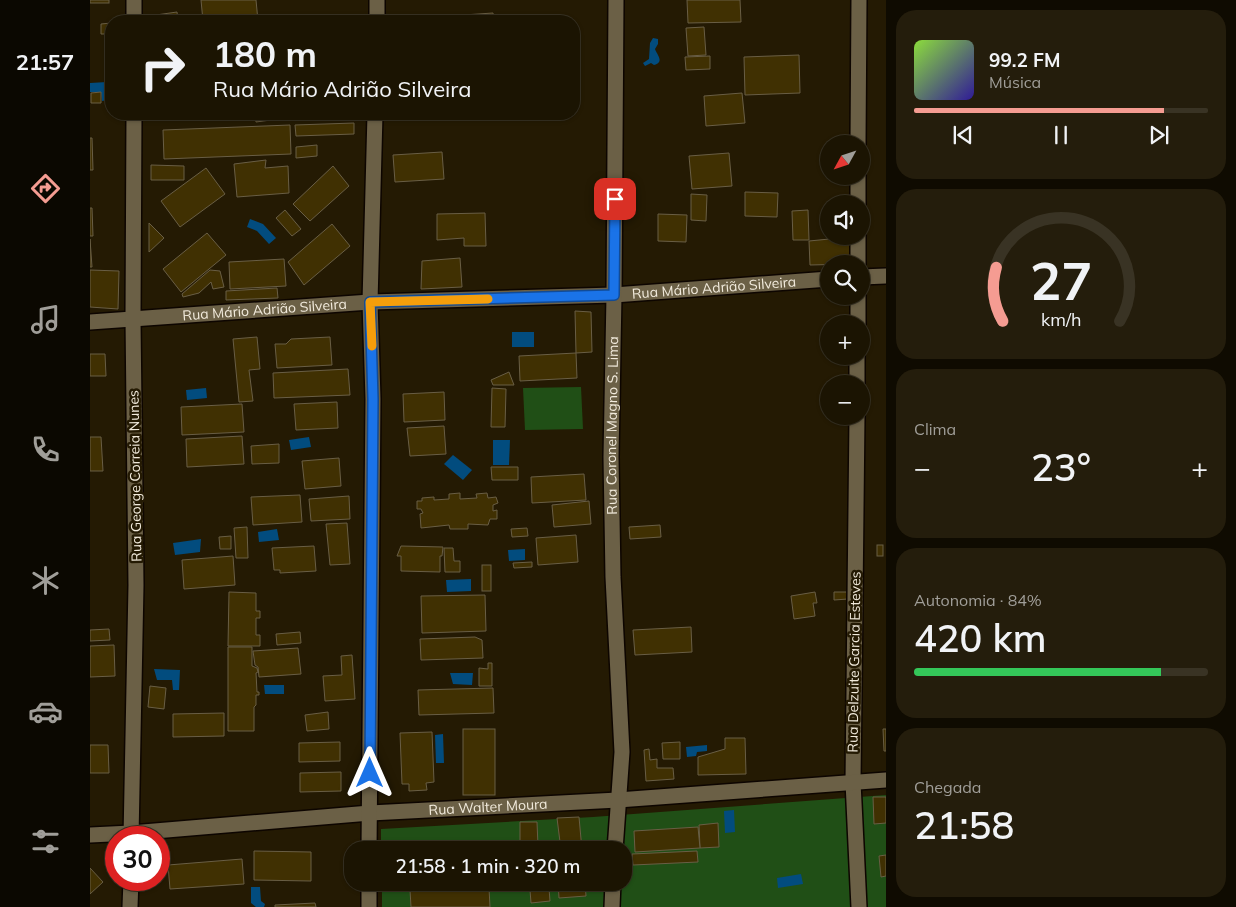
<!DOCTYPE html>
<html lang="pt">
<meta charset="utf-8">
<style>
body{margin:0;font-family:Mulish,sans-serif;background:#241d0c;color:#f1f3f6;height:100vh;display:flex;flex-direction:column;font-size:19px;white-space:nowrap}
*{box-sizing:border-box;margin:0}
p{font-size:16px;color:#a09e99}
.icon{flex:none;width:28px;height:28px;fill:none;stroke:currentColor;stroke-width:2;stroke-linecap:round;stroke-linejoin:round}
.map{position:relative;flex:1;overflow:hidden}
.drawer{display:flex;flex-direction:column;gap:10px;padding:10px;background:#0f0b01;width:350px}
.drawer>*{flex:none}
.guide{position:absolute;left:15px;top:15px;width:475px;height:105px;border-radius:20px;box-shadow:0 1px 4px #0004,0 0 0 1px #393324;background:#1b1402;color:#f1f3f6;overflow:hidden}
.needle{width:32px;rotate:230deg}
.buttons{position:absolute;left:730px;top:135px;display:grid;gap:10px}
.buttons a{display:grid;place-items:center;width:50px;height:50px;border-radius:50%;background:#1b1402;box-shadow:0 1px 4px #0004,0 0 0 1px #393324;font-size:25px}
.speed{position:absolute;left:15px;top:826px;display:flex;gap:10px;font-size:25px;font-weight:700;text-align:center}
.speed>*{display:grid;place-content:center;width:65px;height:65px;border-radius:50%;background:#1b1402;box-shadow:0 1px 4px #0004,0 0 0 1px #393324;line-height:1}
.speed .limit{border:8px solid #d22;background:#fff;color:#111}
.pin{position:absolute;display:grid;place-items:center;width:42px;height:42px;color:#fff;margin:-21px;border-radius:10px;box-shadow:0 2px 8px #0006}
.me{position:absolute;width:55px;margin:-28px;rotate:0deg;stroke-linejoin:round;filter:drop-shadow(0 0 4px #0008)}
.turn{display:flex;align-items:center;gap:18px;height:105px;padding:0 25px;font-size:22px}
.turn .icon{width:65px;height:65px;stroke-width:2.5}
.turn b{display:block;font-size:35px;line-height:42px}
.big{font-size:38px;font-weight:600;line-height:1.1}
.drawer .widget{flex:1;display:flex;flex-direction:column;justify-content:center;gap:8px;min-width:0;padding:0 18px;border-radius:20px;background:#241d0c}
.drawer .dial{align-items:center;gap:0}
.dial svg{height:130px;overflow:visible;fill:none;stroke:#393324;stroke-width:7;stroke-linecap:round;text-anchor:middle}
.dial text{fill:#f1f3f6;stroke:none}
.song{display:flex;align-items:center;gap:15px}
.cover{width:60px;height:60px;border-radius:8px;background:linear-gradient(135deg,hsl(90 70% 55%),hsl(250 70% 35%))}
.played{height:5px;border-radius:2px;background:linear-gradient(90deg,#f59c92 85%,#393324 85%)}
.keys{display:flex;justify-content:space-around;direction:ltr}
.heat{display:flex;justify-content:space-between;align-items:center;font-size:28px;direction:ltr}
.charge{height:8px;border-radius:4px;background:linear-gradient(90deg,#34c759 84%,#393324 0)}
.trip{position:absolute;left:254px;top:841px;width:288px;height:50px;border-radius:20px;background:#1b1402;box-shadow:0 1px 4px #0004,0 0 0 1px #393324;font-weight:600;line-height:50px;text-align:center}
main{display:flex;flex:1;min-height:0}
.dock{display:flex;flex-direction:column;width:90px;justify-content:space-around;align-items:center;background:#0b0801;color:#a09e99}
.dock .icon{width:35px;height:35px}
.dock .active{color:#f59c92}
.dock b{font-size:22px;color:#f1f3f6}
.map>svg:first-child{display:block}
</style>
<main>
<nav class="dock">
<b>21:57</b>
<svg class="icon active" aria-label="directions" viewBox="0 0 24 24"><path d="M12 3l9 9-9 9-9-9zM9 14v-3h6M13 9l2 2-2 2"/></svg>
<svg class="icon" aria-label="music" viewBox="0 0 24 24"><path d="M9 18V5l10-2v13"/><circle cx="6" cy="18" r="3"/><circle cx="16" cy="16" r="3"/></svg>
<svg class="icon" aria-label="phone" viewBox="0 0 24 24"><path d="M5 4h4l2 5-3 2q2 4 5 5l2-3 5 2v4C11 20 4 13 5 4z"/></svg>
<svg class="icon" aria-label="climate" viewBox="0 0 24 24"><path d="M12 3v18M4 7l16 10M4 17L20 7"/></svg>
<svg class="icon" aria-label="car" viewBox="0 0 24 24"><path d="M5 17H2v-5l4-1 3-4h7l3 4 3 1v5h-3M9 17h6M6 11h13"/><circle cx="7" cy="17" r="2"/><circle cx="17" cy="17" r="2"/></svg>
<svg class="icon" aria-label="filters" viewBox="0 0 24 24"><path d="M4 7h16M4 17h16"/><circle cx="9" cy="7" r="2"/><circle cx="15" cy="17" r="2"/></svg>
</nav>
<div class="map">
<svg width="796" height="907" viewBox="0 0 796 907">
<rect width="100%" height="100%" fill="#241a03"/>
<!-- green -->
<g fill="#204f16">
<path d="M 491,387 L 493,429 L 435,430 L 433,388 Z"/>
<path d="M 796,795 L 796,907 L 292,907 L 292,883 L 532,882 L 532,850 L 291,850 L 291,829 L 503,817 Z"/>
</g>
<!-- water -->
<g fill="#024c7e">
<path d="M 563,38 L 568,39 L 568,44 L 565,49 C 567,55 575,62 564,65 L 561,63 L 555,66 L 553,63 L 559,59 L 560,43 Z"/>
<path d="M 17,82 L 18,100 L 12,101 L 11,92 L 0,92 L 0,83 Z"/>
<path d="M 160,219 L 173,224 L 186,238 L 179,244 L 167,231 L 157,227 Z"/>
<rect x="422" y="332" width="22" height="15"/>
<path d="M 116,388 L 117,398 L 97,400 L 96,390 Z"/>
<path d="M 219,437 L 221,447 L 201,450 L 199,440 Z"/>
<path d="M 403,440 L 420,440 L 419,465 L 403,465 Z"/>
<path d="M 363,455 L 382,470 L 373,480 L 354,464 Z"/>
<path d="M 187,529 L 189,540 L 169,542 L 168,532 Z"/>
<path d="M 111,539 L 110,552 L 85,555 L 83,543 Z"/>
<path d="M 435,549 L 435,560 L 419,561 L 418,550 Z"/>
<path d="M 381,579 L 381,591 L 357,592 L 356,580 Z"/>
<path d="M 64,669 L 90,670 L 89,690 L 83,690 L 82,680 L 67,680 Z"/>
<path d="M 360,673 L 383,673 L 382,685 L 363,684 Z"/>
<path d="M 174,685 L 194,685 L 194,694 L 175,694 Z"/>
<path d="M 353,734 L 354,763 L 346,763 L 345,735 Z"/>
<path d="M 617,745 L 617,751 L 607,752 L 606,756 L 597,757 L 596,747 Z"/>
<path d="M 644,810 L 645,832 L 635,833 L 634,811 Z"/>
<path d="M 711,874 L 713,884 L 688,888 L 687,878 Z"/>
<path d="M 161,887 L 170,887 L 171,901 L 175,904 L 174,907 L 166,907 L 161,903 Z"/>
</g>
<!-- building -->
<g fill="#403002" stroke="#695e45">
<rect x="0" y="0" width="19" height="3"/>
<path d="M 111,0 L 166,0 L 168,21 L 113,21 Z"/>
<path d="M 597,0 L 650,0 L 651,22 L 598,23 Z"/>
<path d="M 87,12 L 88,21 L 59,21 L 59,16 Z"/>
<path d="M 403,13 L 404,21 L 300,21 L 300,20 Z"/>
<path d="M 21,23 L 21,34 L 11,34 L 11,24 Z"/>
<path d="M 614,27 L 616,55 L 598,56 L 596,28 Z"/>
<path d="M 709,55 L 710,93 L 655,95 L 654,57 Z"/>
<path d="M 620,56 L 620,69 L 596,70 L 595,57 Z"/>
<path d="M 11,92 L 11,103 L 1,103 L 1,93 Z"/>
<path d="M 652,93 L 655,123 L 616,126 L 614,96 Z"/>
<path d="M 165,114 L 188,114 L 188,119 L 166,122 Z"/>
<rect x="201" y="114" width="23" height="4"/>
<rect x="245" y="114" width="19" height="2"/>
<path d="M 264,123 L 264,134 L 206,136 L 205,125 Z"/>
<path d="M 200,125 L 201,154 L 74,159 L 73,130 Z"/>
<path d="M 0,138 L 2,138 L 3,170 L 0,170 Z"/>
<path d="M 227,145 L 227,156 L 206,158 L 206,147 Z"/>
<path d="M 352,152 L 354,179 L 305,182 L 303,155 Z"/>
<path d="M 639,153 L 642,186 L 602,189 L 599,156 Z"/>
<path d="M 176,160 L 175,168 L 198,166 L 199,193 L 147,197 L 144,164 Z"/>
<path d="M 61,165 L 94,166 L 94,180 L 61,180 Z"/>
<path d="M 243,166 L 259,186 L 220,221 L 203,204 Z"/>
<path d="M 116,168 L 135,194 L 90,227 L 71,201 Z"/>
<path d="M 655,192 L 688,193 L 687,217 L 655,216 Z"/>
<path d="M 601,194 L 617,195 L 616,221 L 601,220 Z"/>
<path d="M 0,208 L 2,208 L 3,236 L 0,236 Z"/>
<path d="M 195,210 L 211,229 L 202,236 L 186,218 Z"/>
<path d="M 718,210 L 719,240 L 703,240 L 702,211 Z"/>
<path d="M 395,213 L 396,246 L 374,246 L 374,238 L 347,240 L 347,214 Z"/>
<path d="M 568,214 L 597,215 L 596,242 L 568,241 Z"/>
<path d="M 59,223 L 74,238 L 59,252 Z"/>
<path d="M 242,224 L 260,246 L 214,285 L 198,262 Z"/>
<path d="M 117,233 L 136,255 L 91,292 L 73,269 Z"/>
<path d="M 760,237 L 761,264 L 720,265 L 719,241 Z"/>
<path d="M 0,239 L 2,267 L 0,267 Z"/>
<path d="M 370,258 L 372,287 L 331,289 L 332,261 Z"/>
<path d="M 194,259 L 196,286 L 140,289 L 139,262 Z"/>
<path d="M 0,270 L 29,271 L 28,309 L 0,307 Z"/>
<path d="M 120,270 L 130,271 L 134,287 L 123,289 L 121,282 L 109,293 L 93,297 L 92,294 Z"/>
<path d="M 187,288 L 188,298 L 136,300 L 136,291 Z"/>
<path d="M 485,311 L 501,312 L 502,352 L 486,353 Z"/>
<path d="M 167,337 L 170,369 L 159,370 L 163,401 L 149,402 L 143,339 Z"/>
<path d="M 240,337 L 242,365 L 187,368 L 185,344 L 196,344 L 201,339 Z"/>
<path d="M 486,353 L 487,378 L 430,381 L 429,356 Z"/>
<path d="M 0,354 L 15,354 L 16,376 L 0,376 Z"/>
<path d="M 258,369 L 260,395 L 184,398 L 183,373 Z"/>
<path d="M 419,372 L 424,385 L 403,385 L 401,380 Z"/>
<path d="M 402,388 L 416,389 L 415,427 L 401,427 Z"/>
<path d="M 354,392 L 355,420 L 314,422 L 313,394 Z"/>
<path d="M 247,402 L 248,428 L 206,430 L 204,404 Z"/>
<path d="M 152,404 L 154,432 L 92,435 L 91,407 Z"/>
<path d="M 354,426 L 356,454 L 320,456 L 317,428 Z"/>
<path d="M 152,436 L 154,464 L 97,467 L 96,439 Z"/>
<path d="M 0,437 L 11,437 L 13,471 L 0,471 Z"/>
<path d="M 189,444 L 189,463 L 162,464 L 161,446 Z"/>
<path d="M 249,458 L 251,486 L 215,489 L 212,461 Z"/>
<path d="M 401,467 L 428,467 L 428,480 L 402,480 Z"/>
<path d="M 494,474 L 496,500 L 442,503 L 441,477 Z"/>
<path d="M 370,493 L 370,499 L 387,498 L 386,494 L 397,493 L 398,498 L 406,497 L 408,503 L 403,505 L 403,511 L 407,510 L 407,519 L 400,519 L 398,525 L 378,524 L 378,529 L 360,529 L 359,525 L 331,528 L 330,514 L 333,513 L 331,509 L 327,509 L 327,501 L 332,501 L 332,498 L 344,497 L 344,500 L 359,499 L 359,494 Z"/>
<path d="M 210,495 L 212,522 L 163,525 L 161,497 Z"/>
<path d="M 259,496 L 260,519 L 221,521 L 219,499 Z"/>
<path d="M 499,501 L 501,524 L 464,527 L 462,505 Z"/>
<path d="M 257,523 L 260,564 L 240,565 L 236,524 Z"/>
<path d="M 570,525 L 571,537 L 540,539 L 539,527 Z"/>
<path d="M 157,527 L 158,558 L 146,558 L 144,528 Z"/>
<path d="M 437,528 L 438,536 L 422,537 L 421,529 Z"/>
<path d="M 486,535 L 488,562 L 448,565 L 446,538 Z"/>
<path d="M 141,536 L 141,549 L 130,549 L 129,537 Z"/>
<rect x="787" y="545" width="6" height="11"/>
<path d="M 224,546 L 226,571 L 190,573 L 190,570 L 184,570 L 182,548 Z"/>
<path d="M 311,546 L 353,547 L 352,556 L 350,556 L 350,572 L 311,571 L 311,556 L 307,556 Z"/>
<path d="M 354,548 L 363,548 L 364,561 L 370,561 L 370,572 L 355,572 Z"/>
<path d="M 143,556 L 145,585 L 94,589 L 92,560 Z"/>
<path d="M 442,562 L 442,567 L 424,568 L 423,563 Z"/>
<rect x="392" y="565" width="9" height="26"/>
<path d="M 139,592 L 166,593 L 166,611 L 170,611 L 170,618 L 166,618 L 166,635 L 170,635 L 170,646 L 138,646 Z"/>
<path d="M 725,592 L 727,603 L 723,603 L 725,616 L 704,619 L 701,596 Z"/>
<path d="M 744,592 L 757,592 L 758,599 L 744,600 Z"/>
<path d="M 395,595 L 396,631 L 332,633 L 331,596 Z"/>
<path d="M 601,627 L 602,652 L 545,655 L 543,630 Z"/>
<path d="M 19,629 L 20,640 L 0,641 L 0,630 Z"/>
<path d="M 210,632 L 211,643 L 187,645 L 186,634 Z"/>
<path d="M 385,637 L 392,640 L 393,658 L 331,660 L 330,639 Z"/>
<path d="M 24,645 L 25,676 L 0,677 L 0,646 Z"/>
<path d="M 138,647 L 162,647 L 162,666 L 167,668 L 168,672 L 166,673 L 167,692 L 169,692 L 169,695 L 166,695 L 166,705 L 164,707 L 164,731 L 138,731 Z"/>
<path d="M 208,648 L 211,674 L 169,677 L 168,667 L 165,665 L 163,651 Z"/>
<path d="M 262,655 L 265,699 L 235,701 L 233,676 L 252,675 L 251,656 Z"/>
<path d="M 398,663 L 402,663 L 402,686 L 389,686 L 389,668 L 398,669 Z"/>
<path d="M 60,686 L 76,688 L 74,709 L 58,707 Z"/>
<path d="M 403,688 L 404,713 L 329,715 L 328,690 Z"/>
<path d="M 238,712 L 239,729 L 217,731 L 215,715 Z"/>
<path d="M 134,713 L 134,736 L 83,737 L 83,714 Z"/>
<rect x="373" y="729" width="32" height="66"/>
<path d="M 793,729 L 796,729 L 796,751 L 794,751 Z"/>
<path d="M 342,732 L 344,782 L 336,783 L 337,790 L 319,791 L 319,784 L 312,784 L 310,733 Z"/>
<path d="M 635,738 L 655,738 L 656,774 L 608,775 L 608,757 L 635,749 Z"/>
<path d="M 250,742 L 250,761 L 209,762 L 209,743 Z"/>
<path d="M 590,742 L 590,759 L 573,759 L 572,743 Z"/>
<path d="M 0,745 L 18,745 L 19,773 L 0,773 Z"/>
<path d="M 559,749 L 560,760 L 567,759 L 567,768 L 583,768 L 584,779 L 556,781 L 554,750 Z"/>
<path d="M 251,772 L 251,791 L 210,792 L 210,773 Z"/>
<path d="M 783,797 L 796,797 L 796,823 L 784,824 Z"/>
<path d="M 489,817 L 492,850 L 471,850 L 467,818 Z"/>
<path d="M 430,822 L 447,822 L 448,846 L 456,846 L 457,850 L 430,850 Z"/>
<path d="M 628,823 L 629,847 L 610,848 L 609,825 Z"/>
<path d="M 608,827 L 610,848 L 545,852 L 544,831 Z"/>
<path d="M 164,851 L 221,852 L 221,881 L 164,880 Z"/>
<path d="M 607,851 L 608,862 L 543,865 L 542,854 Z"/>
<path d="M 796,855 L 796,876 L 791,877 L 789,856 Z"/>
<path d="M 152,859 L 154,884 L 80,889 L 78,865 Z"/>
<path d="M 0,868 L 13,882 L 0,894 Z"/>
<path d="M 468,882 L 495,882 L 496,896 L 469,898 Z"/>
<path d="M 392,884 L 392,889 L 399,888 L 400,907 L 321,907 L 320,890 L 327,889 L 327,886 L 338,885 L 338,890 L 353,889 L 354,886 L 363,886 L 363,888 L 379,889 L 380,885 Z"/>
<path d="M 459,888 L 460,901 L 441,903 L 440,890 Z"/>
<path d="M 225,903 L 226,907 L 185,907 L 185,905 Z"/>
</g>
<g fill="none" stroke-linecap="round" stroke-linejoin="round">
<defs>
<g id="street">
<path d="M 287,0 L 287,21"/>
<path d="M 44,21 L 44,0"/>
<path d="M 768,144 L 769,0"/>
<path d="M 768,204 L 768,176"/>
<path d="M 768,264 L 768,236"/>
<path d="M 771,277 L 796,276"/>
<path id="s1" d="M 0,322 L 280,302 L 524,295 L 739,279"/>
<path d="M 768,324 L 768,296"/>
<path d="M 767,384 L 767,356"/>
<path d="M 767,416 L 763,782 L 769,907"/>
<path id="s2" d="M 0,835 L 41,833 L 280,813 L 528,800 L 796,780"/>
<path d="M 41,838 L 46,585 L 43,319 L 44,114"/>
<path d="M 279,850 L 283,399 L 280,302 L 285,114"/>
<path id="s3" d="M 525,850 L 532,752 L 523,577 L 521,457 L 524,295 L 526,0"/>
<path d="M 40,907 L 41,880"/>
<path d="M 279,907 L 279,882"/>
<path d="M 522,907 L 523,882"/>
</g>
</defs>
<!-- street casing -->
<use href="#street" stroke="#0d0500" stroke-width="18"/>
<!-- street -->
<use href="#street" stroke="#6b6046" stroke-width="15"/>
</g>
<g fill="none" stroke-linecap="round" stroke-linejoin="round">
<defs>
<path id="route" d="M 280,773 L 283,399 L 280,302 L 524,295 L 525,199"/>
</defs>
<!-- route casing -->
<use href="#route" stroke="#114b97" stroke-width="12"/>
<!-- route -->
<use href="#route" stroke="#1a73e8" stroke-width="9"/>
<!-- slow -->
<path stroke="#f59e0b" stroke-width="9" d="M 282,346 L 280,302 L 398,299"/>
</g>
<g text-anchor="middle" stroke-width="5" stroke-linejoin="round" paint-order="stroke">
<!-- street labels -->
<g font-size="14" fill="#f1eadc" stroke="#241a03">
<text dy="5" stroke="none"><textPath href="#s1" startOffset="625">Rua Mário Adrião Silveira</textPath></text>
<text dy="5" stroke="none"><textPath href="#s1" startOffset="175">Rua Mário Adrião Silveira</textPath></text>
<text dy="5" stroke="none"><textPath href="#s3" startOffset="425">Rua Coronel Magno S. Lima</textPath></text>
<text transform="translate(45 476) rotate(-91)" y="5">Rua George Correia Nunes</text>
<text transform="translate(764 662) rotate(-89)" y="5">Rua Delzuite Garcia Esteves</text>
<text dy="5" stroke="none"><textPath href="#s2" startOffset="399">Rua Walter Moura</textPath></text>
</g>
</g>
</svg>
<div class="buttons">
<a><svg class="needle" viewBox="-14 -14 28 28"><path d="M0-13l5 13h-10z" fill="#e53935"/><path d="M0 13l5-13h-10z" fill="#a09e99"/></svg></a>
<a><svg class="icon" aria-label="sound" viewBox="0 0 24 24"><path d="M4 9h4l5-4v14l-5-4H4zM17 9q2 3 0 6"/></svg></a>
<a><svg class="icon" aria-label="search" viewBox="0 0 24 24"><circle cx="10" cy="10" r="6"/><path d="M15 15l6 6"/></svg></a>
<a>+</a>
<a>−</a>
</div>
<div class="speed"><div class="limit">30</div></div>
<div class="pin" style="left:525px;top:199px;background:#d93025"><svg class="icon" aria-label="arrive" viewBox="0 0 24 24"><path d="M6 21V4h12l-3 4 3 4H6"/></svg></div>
<svg class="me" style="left:280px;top:773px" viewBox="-20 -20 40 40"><path d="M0-17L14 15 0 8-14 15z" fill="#1a73e8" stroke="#fff" stroke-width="4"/></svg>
<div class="trip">21:58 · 1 min · 320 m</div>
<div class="guide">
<div class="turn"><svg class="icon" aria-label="right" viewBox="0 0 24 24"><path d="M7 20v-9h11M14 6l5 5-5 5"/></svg><div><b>180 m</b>Rua Mário Adrião Silveira</div></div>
</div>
</div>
<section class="drawer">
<div class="widget">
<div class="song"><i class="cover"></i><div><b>99.2 FM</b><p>Música</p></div></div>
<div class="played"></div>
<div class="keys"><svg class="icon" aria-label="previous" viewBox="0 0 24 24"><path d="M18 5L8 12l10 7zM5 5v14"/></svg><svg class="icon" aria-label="pause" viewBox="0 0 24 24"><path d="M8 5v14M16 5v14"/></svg><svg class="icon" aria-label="next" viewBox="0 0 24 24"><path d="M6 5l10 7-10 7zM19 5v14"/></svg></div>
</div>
<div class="widget dial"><svg viewBox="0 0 100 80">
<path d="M14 69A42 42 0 1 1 86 69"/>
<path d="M14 69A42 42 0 0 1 10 36" stroke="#f59c92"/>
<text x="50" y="56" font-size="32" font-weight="700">27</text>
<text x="50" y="72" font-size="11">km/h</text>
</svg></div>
<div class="widget"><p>Clima</p>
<div class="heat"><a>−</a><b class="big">23°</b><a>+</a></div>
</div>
<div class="widget"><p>Autonomia · 84%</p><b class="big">420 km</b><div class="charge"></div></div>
<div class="widget"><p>Chegada</p><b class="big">21:58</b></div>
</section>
</main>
